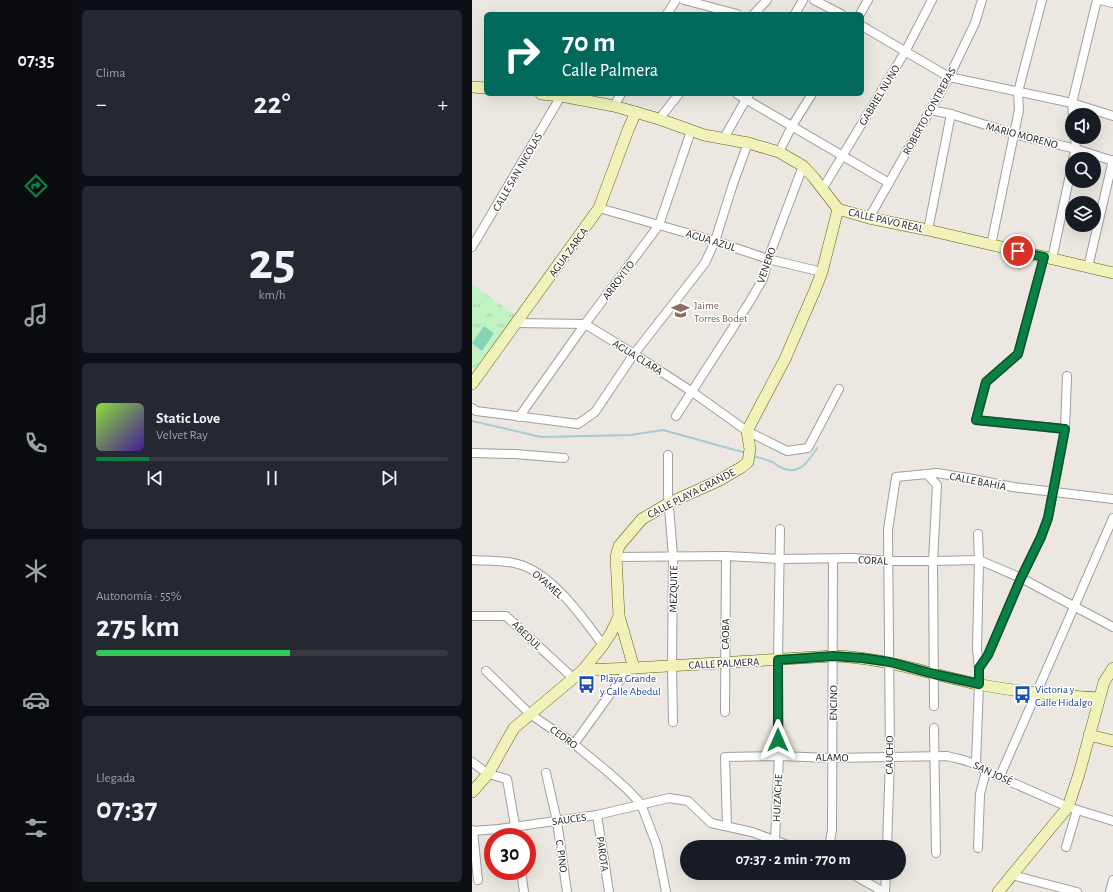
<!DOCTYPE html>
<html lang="es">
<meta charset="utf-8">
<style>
body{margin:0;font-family:"Alegreya Sans",sans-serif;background:#242831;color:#f1f3f6;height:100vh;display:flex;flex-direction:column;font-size:15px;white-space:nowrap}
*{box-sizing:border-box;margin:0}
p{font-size:13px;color:#9ea1a6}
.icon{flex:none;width:22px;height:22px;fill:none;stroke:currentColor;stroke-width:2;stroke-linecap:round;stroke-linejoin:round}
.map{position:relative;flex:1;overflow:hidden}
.sheet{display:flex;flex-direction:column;gap:10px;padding:10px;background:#0d0f14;width:400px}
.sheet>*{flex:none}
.hud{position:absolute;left:12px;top:12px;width:380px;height:84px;border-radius:6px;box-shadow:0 4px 16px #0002;background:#00695c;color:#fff;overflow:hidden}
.controls{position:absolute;left:593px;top:108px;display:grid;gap:8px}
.controls a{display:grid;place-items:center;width:36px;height:36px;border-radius:50%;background:#171b24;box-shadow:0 4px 16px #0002;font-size:20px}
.speed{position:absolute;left:12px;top:828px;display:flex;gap:8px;font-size:20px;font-weight:700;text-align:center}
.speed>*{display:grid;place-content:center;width:52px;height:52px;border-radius:50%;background:#171b24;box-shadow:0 4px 16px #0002;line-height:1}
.speed .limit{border:6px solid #d22;background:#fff;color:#111}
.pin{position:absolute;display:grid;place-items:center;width:34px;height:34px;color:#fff;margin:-17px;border:2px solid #fff;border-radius:50%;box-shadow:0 1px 4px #0007}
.me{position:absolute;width:44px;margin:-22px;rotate:0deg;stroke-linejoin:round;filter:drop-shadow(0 0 3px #0008)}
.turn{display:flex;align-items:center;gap:14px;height:84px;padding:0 12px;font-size:18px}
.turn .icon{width:52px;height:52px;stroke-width:2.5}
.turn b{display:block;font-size:28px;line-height:34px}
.big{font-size:30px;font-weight:700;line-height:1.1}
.sheet .widget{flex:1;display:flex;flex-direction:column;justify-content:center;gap:6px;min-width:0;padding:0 14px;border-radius:6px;background:#242831}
.sheet .dial{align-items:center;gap:0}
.dial b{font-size:52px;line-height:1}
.song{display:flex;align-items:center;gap:12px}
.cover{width:48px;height:48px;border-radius:6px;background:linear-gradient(135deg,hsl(90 70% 55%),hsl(260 70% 35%))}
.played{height:4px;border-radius:2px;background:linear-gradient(90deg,#0b8043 15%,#363941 15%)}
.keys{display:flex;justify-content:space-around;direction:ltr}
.heat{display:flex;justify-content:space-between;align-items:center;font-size:22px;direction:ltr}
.charge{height:6px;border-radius:3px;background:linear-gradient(90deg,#34c759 55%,#363941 0)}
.trip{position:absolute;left:208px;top:840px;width:226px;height:40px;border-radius:20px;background:#171b24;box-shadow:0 4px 16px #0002;font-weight:700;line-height:40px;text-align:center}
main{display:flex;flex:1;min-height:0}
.tabs{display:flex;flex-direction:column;width:72px;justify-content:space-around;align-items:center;background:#090b0e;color:#9ea1a6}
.tabs .icon{width:28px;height:28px}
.tabs .active{color:#0b8043}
.tabs b{font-size:18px;color:#f1f3f6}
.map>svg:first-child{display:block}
</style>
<main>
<nav class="tabs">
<b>07:35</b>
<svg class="icon active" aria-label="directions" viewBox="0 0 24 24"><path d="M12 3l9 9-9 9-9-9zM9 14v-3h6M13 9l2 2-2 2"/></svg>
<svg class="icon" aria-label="music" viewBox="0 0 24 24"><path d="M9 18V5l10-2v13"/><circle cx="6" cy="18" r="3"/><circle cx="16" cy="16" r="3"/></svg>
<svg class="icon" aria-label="phone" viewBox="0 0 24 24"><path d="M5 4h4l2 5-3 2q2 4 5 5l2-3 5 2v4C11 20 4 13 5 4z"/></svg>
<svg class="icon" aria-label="climate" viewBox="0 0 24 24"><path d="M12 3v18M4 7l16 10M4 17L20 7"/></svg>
<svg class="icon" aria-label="car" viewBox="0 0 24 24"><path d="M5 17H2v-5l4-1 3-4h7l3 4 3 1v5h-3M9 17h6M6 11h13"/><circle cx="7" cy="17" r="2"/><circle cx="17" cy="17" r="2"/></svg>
<svg class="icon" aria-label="filters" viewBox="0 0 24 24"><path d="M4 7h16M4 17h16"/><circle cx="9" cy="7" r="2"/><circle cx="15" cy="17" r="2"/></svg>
</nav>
<section class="sheet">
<div class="widget"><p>Clima</p>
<div class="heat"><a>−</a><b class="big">22°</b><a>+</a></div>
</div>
<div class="widget dial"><b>25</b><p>km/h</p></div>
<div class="widget">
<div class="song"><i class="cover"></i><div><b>Static Love</b><p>Velvet Ray</p></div></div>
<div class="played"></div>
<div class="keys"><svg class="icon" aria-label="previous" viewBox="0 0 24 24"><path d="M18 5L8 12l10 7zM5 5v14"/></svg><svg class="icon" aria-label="pause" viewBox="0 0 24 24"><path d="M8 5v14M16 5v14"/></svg><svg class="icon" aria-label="next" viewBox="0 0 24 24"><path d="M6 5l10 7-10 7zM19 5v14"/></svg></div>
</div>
<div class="widget"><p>Autonomía · 55%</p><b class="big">275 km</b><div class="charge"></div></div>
<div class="widget"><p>Llegada</p><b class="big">07:37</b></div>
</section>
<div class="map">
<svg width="641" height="892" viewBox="0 0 641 892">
<defs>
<pattern id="park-tufts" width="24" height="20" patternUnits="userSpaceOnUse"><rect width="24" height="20" fill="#c1f3c5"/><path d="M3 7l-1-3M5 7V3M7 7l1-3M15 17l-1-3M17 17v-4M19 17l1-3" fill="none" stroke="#a5d0a9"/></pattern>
</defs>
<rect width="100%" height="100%" fill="#ece8e1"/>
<!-- park -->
<path fill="url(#park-tufts)" d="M 0,284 L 43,315 L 4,371 L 0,367 Z"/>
<!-- pitch -->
<path fill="#86d4b5" d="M 12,326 L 22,333 L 10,351 L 0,343 Z"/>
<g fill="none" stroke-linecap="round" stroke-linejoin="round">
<!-- stream -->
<g stroke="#a6cbd6" stroke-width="2">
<path d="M 0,421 L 69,437 L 159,435 L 191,430 L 274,453"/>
<path d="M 282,456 C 287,458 294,459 300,462 C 303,463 305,466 308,467 C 327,477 336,462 345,448"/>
</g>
<defs>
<g id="street">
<path d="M 212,0 L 265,14"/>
<path d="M 342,0 L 369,14"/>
<path d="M 628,0 L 641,3"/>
<path d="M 195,14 L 204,0"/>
<path d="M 282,14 L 295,0"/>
<path d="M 323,14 L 331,0"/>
<path d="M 388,14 L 396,0"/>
<path d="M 390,26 L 477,77 L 600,103 L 641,116"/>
<path d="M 265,94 L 417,183"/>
<path d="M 142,106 L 149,94"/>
<path d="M 458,110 L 479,114 L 542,134 L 604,149 L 641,161"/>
<path d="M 601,115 L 600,103 L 625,0"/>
<path d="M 187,119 L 207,94"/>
<path d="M 252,138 L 277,94"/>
<path d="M 307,152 L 320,126 L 340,94"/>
<path d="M 601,159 L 604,149 L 603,137"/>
<path d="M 351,188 L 433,52 L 460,0"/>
<path d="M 127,208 L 243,241 L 296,259 L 350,272"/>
<path d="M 397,218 L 477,77 L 503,23 L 510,0"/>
<path d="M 456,230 L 479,114"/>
<path d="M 519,245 L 547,110 L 546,92 L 570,0"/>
<path d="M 0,247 L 89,96"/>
<path d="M 572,257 L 546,354 L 514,382 L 504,420 L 593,429"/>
<path d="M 580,259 L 600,165"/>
<path d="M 616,267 L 641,160"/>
<path d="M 44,323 L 113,324 L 162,354 L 219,391 L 275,431 L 315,451 L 336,448 L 367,389"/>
<path d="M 0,408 L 4,411 L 106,424 L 123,412 L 162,354 L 233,263 L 243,241 L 261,184 L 276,143"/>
<path d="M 204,416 L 275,306 L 291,279 L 296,259 L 331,166"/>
<path d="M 47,417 L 113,324 L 187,225 L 219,131"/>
<path d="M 0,453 L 43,454 L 92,458"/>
<path d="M 196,455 L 196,495 L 201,556 L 200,666 L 201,722"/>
<path d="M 455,474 L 465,485 L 461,561 L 462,706"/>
<path d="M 144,557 L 254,556 L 308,559 L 381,558 L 417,561 L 461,561 L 507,560 L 549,578 L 641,627"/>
<path d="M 0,560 C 15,561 32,560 46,564 C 80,573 111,618 131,645"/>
<path d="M 0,616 L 34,616 L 101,678"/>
<path d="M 507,668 L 516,655 L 549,578 L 569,537 L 576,518 L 593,429 L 595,376"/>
<path d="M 14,671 L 58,714 L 102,744 L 136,772 L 156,790 L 169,804 L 185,846 L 194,892"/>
<path d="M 253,712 L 254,556"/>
<path d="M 462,728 L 464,853"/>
<path d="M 102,744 L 157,668"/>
<path d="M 0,762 L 16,774 L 35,779 L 45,837"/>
<path d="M 504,763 L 507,684 L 507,668 L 505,649 L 507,560 L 506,534"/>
<path d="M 74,773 L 85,821 L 95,892"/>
<path d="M 528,776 L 641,518"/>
<path d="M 125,815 L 137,892"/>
<path d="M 255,825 L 253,757 L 307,756 L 360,758 L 475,756 C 491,760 500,761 514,771 L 596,807 L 641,821"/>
<path d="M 0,830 L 1,831 L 27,829 L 125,815 L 197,798 L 216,801 L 239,823 L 280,832 L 321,847"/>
<path d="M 1,831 L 6,880"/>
<path d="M 303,840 L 307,756 L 306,660 L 308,529"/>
<path d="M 357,847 L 360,830 L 361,559"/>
<path d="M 415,847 L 418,758 L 416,530 L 424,477 L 465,473 L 501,479 L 541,487 L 641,499"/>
<path d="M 594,847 L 605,810"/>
<path d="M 506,848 L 508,794 L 514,771"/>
<path d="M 49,871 L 52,892"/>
<path d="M 378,873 L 412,892"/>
<path d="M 540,875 L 605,892"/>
<path d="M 413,892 L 414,873"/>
<path d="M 638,892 L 641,880"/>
</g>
<g id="secondary">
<path d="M 0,87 L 14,88"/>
<path d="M 69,94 L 89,96 L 142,106 L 187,119 L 232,135 L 276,143 L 307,152 L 331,166 L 342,178 L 366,209 L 397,218 L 456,230 L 641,273"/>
<path d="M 0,384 L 127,208 L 156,130 L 164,112"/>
<path d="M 147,616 L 162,668"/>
<path d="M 111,670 L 162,668 L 361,656 C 411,657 457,674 505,684 C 545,692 586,695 627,698"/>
<path d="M 617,735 L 641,741"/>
<path d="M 0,792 L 16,774 L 42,728 L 111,670 L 131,645 L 139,633 L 147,616 L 144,557 L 147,546 L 170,519 L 197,503 L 246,481 L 270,467 L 276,462 L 278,449 L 275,431 L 313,359 L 343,290 L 350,272 L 366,209"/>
<path d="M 526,892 L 596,807 L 607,774 L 632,682 L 641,668"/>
</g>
</defs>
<!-- street casing -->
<use href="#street" stroke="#9f9f9f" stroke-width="10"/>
<!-- secondary casing -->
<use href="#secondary" stroke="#5d660f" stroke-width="12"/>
<!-- street -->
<use href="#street" stroke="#fff" stroke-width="8"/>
<!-- secondary -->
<use href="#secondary" stroke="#f0f2b9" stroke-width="11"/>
</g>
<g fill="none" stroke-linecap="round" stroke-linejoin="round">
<defs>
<path id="route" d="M 306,740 L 306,660 L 361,656 L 390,658 L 418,662 L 462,674 L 507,684 L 507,668 L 516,655 L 549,578 L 569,537 L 576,518 L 593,429 L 504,420 L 514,382 L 546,354 L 572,257 L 546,251"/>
</defs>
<!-- route casing -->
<use href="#route" stroke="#07532c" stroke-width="10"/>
<!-- route -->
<use href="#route" stroke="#0b8043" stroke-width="7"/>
</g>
<!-- icons -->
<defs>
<symbol id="school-bare" viewBox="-9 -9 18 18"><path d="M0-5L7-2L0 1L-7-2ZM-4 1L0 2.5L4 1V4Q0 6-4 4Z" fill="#8d6e63" stroke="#fff" stroke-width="2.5" paint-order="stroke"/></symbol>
<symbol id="bus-bare" viewBox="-9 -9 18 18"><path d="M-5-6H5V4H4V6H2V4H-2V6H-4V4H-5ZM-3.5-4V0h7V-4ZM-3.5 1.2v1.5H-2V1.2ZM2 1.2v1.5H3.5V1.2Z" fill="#1a4fb4" stroke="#fff" stroke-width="2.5" paint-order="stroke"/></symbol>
</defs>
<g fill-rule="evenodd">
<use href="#school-bare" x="196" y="298" width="25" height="25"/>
<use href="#bus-bare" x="102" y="672" width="25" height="25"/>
<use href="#bus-bare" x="538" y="682" width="25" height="25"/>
</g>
<g text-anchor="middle" stroke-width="3" stroke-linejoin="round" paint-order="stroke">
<!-- street labels -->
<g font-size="11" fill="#1b1b1b" stroke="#fff">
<text transform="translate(407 95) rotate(-59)" y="4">GABRIEL NUNO</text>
<text transform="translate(457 111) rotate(-61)" y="4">ROBERTO CONTRERAS</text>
<text transform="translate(550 135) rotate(15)" y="4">MARIO MORENO</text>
<text transform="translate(45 172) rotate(-60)" y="4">CALLE SAN NICOLAS</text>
<text transform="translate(414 220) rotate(13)" y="4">CALLE PAVO REAL</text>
<text transform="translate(239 240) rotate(17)" y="4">AGUA AZUL</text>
<text transform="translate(96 252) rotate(-54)" y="4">AGUA ZARCA</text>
<text transform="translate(294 265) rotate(-70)" y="4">VENERO</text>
<text transform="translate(146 280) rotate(-53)" y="4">ARROYITO</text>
<text transform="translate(166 357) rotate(32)" y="4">AGUA CLARA</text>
<text transform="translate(506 481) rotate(11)" y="4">CALLE BAHÍA</text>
<text transform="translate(219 493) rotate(-27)" y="4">CALLE PLAYA GRANDE</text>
<text transform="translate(401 560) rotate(3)" y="4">CORAL</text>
<text transform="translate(76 584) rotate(41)" y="4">OYAMEL</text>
<text transform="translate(201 589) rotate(-89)" y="4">MEZQUITE</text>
<text transform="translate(253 634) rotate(-89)" y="4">CAOBA</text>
<text transform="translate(55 635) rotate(44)" y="4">ABEDUL</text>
<text transform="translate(252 663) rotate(-3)" y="4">CALLE PALMERA</text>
<text transform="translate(361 703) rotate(-89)" y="4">ENCINO</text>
<text transform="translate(92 737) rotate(36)" y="4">CEDRO</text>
<text transform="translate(417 755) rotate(-89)" y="4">CAUCHO</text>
<text transform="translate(360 757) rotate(1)" y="4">ALAMO</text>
<text transform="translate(521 773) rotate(25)" y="4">SAN JOSÉ</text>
<text transform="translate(305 798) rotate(-87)" y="4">HUIZACHE</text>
<text transform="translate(97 819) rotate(-8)" y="4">SAUCES</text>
<text transform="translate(131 854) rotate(82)" y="4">PAROTA</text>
<text transform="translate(90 856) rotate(82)" y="4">C. PINO</text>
</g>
<!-- education labels -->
<g font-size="11" fill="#785e54" stroke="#fff" text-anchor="start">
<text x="222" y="309">Jaime<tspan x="222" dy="13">Torres Bodet</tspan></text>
</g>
<!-- transit labels -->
<g font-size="11" fill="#164399" stroke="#fff" text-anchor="start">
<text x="128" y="682">Playa Grande<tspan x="128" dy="13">y Calle Abedul</tspan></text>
<text x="563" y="693">Victoria y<tspan x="563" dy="13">Calle Hidalgo</tspan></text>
</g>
</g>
</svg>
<div class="controls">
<a><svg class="icon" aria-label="sound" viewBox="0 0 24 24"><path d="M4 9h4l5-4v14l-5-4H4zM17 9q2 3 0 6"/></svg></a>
<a><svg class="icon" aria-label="search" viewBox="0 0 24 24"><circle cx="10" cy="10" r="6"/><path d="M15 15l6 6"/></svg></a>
<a><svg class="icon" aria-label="layers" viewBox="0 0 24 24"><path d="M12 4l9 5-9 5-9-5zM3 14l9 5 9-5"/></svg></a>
</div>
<div class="speed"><div class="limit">30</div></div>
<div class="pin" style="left:546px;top:251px;background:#d93025"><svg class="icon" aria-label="arrive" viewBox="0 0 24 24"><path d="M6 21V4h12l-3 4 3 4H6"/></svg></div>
<svg class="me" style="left:306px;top:740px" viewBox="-20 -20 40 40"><path d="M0-17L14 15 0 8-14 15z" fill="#0b8043" stroke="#fff" stroke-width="4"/></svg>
<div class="trip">07:37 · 2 min · 770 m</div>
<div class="hud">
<div class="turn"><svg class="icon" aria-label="right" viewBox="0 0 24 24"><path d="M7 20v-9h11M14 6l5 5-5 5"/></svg><div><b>70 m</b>Calle Palmera</div></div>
</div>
</div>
</main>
